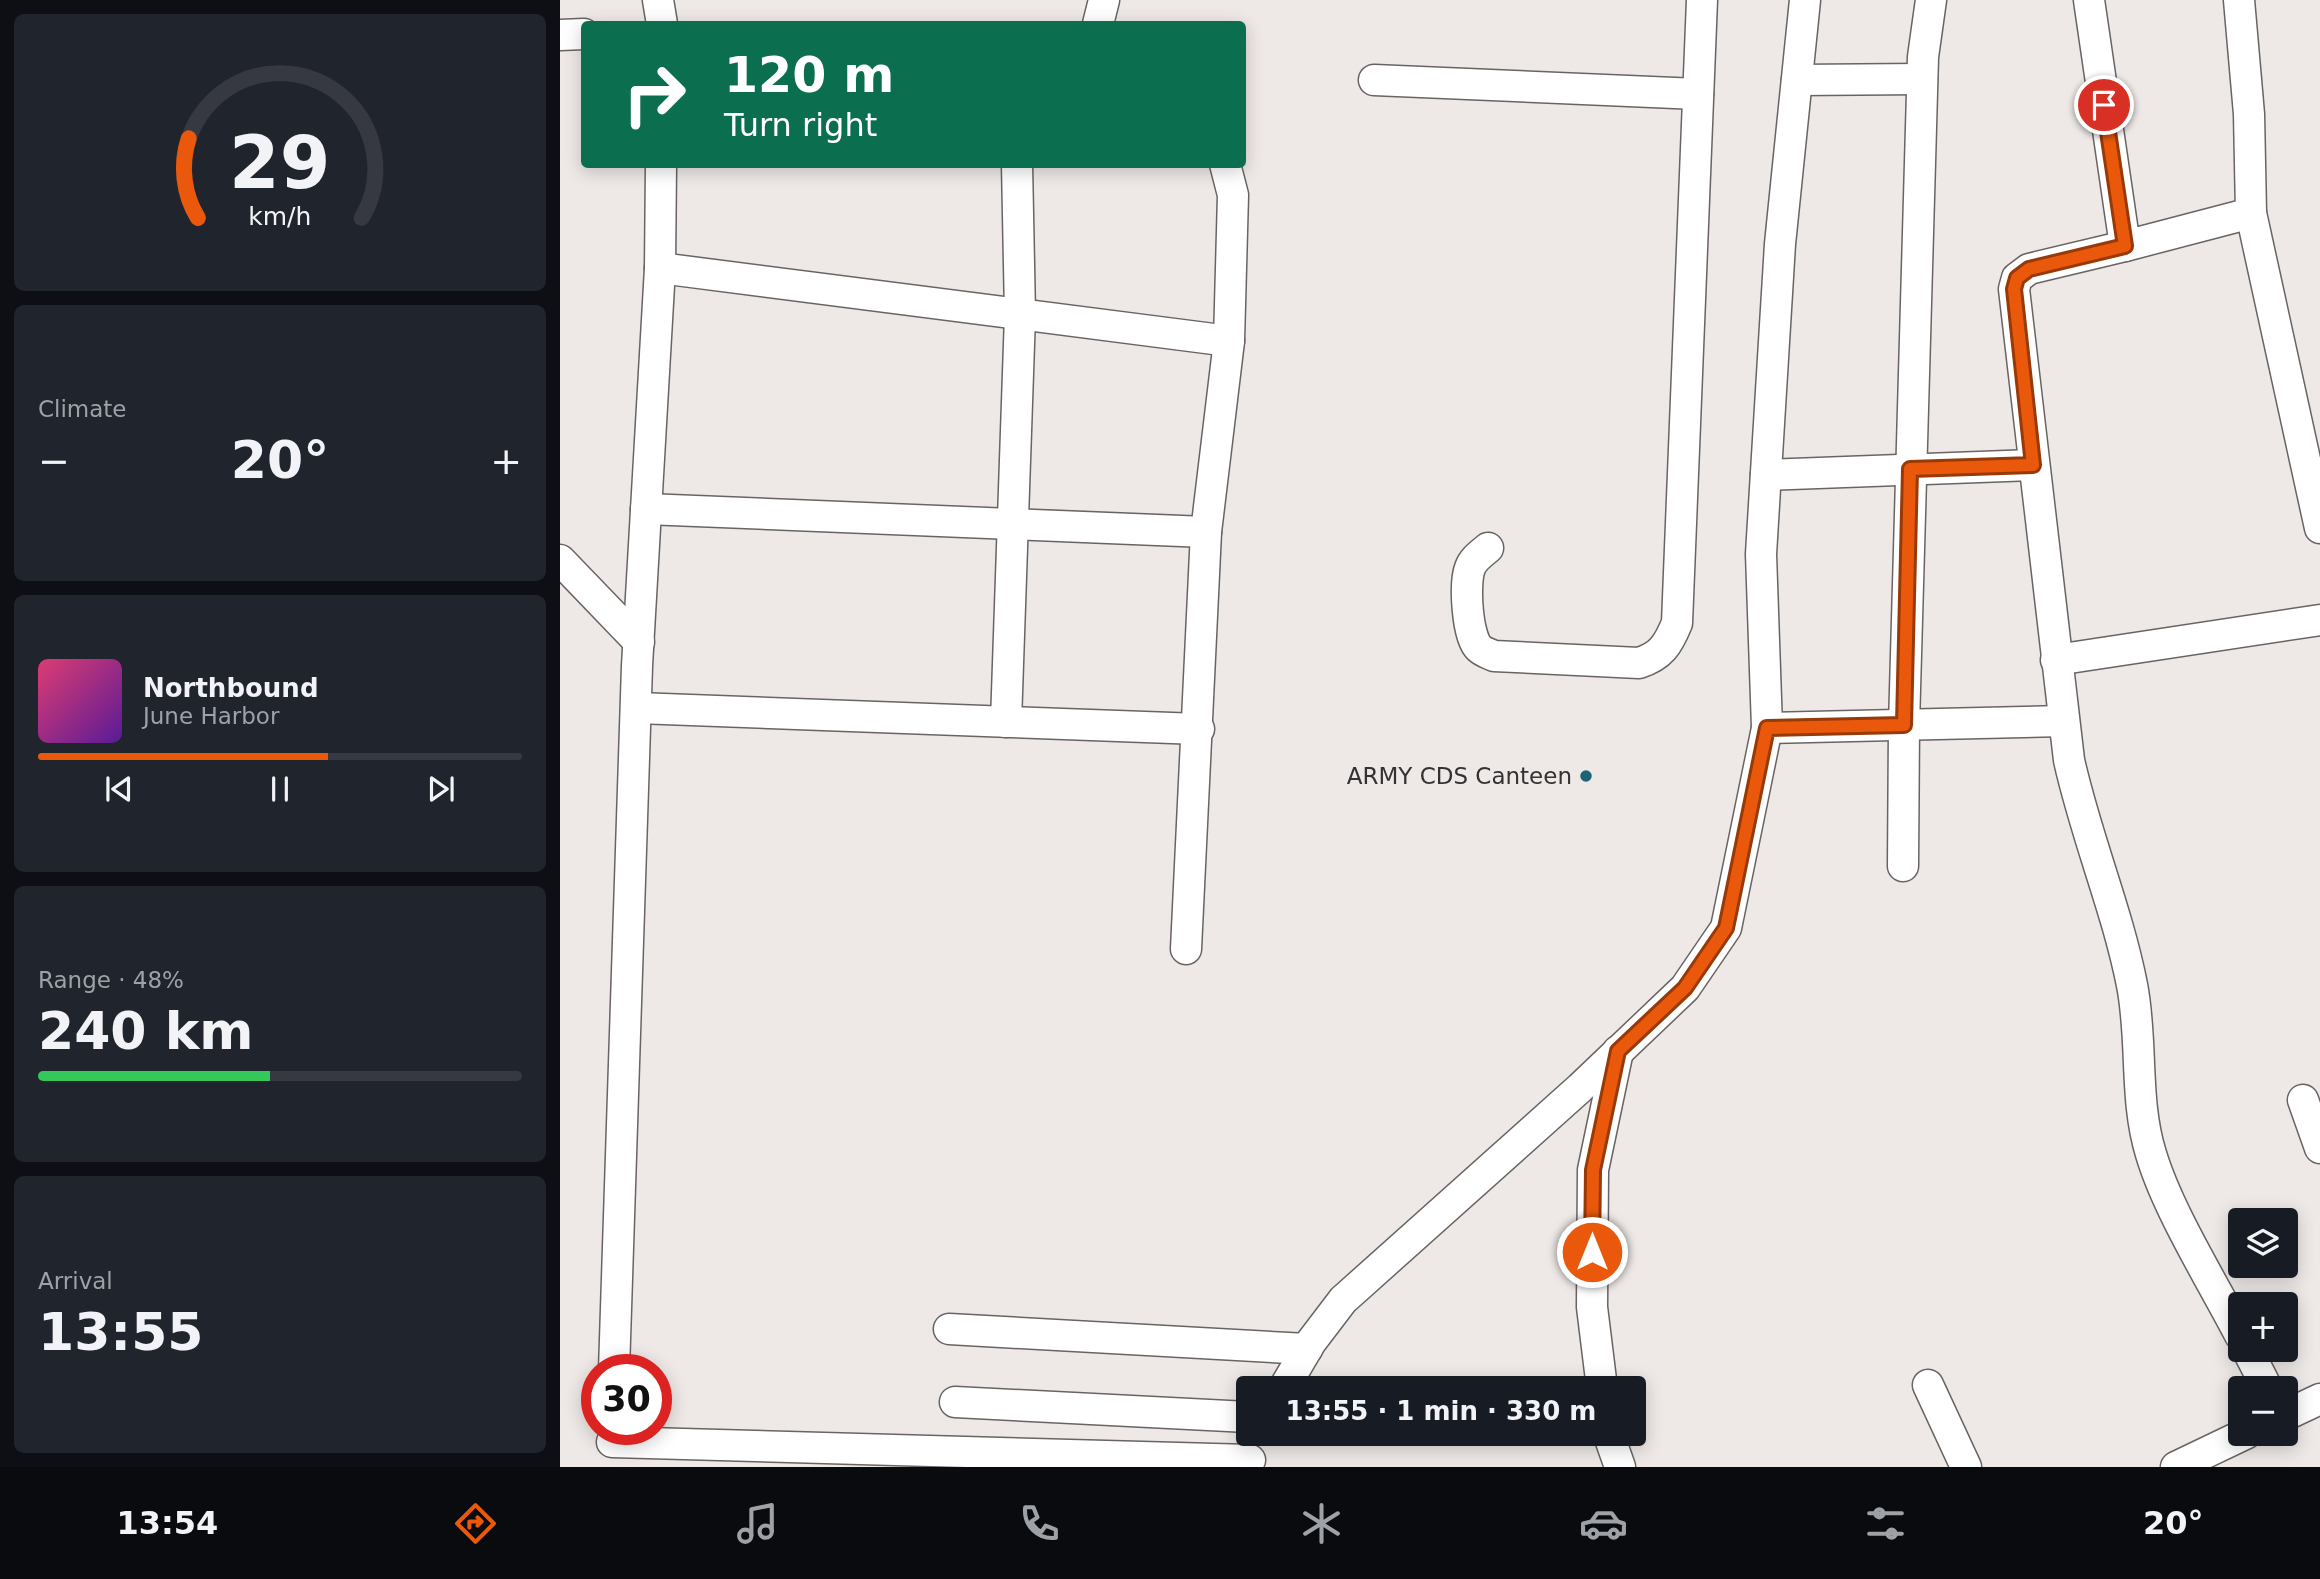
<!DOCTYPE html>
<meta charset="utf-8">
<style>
body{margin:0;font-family:"DejaVu Sans",sans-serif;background:#20242c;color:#f1f3f6;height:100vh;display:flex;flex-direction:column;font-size:26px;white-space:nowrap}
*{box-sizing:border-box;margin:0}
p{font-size:23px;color:#9ea1a6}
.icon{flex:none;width:38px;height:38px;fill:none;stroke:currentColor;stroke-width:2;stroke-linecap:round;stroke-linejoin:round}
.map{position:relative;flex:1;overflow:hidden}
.panel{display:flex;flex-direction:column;gap:14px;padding:14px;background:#0d0f14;width:560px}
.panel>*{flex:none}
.top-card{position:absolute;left:21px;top:21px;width:665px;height:147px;border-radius:7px;box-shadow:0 4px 18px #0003;background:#0b6e4f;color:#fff;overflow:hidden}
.buttons{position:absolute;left:1668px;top:1208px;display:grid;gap:14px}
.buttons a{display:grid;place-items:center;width:70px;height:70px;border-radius:7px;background:#171b24;box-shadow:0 4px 18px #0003;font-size:35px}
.speed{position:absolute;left:21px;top:1354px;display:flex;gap:14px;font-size:35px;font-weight:700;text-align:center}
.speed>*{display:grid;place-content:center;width:91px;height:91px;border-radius:50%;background:#171b24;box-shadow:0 4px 18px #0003;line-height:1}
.speed .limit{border:10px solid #d22;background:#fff;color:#111}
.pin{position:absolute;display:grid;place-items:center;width:60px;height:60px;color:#fff;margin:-30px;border:4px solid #fff;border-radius:50%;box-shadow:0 2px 7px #0007}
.me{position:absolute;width:77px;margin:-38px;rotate:0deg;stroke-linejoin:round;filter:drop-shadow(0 0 5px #0008)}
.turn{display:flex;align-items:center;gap:24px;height:147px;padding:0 28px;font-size:32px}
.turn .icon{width:91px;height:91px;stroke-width:2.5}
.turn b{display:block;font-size:49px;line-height:60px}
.big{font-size:52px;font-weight:700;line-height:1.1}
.panel .tile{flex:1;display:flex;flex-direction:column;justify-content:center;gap:10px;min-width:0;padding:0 24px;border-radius:10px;background:#20242c}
.panel .dial{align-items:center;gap:0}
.dial svg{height:182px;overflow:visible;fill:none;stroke:#363941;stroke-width:7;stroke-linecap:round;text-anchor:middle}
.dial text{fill:#f1f3f6;stroke:none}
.song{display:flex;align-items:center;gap:21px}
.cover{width:84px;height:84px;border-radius:10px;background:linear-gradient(135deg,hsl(340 70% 55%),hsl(270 70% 35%))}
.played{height:7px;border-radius:4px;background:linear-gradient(90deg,#ea580c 60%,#363941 60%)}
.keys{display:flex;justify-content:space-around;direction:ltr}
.heat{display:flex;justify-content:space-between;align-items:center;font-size:38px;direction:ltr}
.charge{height:10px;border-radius:5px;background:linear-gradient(90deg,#34c759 48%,#363941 0)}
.trip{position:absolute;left:676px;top:1376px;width:410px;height:70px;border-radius:7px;background:#171b24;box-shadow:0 4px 18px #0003;font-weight:700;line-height:70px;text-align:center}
.menu{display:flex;height:112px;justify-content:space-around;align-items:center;background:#090b0e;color:#9ea1a6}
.menu .icon{width:49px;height:49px}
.menu .current{color:#ea580c}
.menu b{font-size:32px;color:#f1f3f6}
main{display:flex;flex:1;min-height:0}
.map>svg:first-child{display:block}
</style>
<main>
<section class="panel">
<div class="tile dial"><svg viewBox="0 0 100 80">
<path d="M14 69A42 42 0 1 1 86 69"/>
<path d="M14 69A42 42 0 0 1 10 34" stroke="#ea580c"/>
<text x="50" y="56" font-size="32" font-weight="700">29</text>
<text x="50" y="72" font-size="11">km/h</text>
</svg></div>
<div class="tile"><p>Climate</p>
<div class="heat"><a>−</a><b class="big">20°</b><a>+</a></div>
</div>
<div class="tile">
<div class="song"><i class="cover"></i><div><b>Northbound</b><p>June Harbor</p></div></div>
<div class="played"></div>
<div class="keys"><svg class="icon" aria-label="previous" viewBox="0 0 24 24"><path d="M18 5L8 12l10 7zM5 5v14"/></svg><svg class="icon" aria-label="pause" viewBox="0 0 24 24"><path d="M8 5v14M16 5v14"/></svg><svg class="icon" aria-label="next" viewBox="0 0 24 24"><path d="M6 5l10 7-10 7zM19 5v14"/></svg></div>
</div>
<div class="tile"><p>Range · 48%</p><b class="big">240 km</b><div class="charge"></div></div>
<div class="tile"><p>Arrival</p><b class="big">13:55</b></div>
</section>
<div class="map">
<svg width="1760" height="1467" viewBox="0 0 1760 1467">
<rect width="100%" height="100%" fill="#eee9e7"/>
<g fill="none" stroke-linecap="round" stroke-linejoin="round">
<defs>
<g id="minor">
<path d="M 98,0 L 102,24"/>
<path d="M 1529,0 L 1565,246 L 1691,213"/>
<path d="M 1679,0 L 1689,114 L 1691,213 L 1760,528"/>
<path d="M 538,24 L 544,0"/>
<path d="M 0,35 L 24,34"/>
<path d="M 814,80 L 1138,94"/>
<path d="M 1237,80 L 1362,79"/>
<path d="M 1565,246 L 1469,269 L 1457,278 L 1454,289 L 1509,760 C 1526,837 1557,909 1572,985 C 1583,1040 1574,1100 1591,1154 C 1608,1211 1652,1281 1680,1335"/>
<path d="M 100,268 L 669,341"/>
<path d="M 1206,475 L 1473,465"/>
<path d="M 86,509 L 646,532"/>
<path d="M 928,548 C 921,554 913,559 910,568 C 904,583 907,637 919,648 C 923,652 930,654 934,656 L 1079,663 C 1101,656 1108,645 1117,623 L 1142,0"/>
<path d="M 0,560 L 79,642"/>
<path d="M 1496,660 L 1760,620"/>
<path d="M 77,708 L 639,729"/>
<path d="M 446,722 L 460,315 L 457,164"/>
<path d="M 1207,728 L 1503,721"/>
<path d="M 1343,866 L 1344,725 L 1363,57 L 1371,0"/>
<path d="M 626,949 L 646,532 L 669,341 L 673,195 L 665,164"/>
<path d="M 1743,1100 L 1760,1148"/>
<path d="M 389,1329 L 747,1349"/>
<path d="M 1687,1349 L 1707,1388"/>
<path d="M 54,1370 L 77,666 L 100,268 L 101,164"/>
<path d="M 1368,1385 L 1406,1467"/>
<path d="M 724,1388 L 751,1342 L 783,1300 L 1020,1088 L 1125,988 L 1166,928 L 1207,728 L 1201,554 L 1220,244 L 1245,0"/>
<path d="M 1042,1388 L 1032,1307 L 1033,1170 L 1058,1051"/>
<path d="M 395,1402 L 688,1417"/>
<path d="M 1726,1415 L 1760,1399"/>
<path d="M 1048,1433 L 1060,1467"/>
<path d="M 52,1442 L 690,1460"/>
<path d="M 1616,1467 L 1687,1433"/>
</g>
</defs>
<!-- minor casing -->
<use href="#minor" stroke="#696463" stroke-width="33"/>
<!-- minor -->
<use href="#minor" stroke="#fff" stroke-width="30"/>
</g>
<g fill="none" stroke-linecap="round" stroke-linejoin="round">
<defs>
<path id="route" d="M 1032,1252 L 1033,1170 L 1058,1051 L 1125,988 L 1166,928 L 1207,728 L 1344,725 L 1350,469 L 1473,465 L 1454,289 L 1457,278 L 1469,269 L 1565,246 L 1544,105"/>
</defs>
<!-- route casing -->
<use href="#route" stroke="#983908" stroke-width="18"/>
<!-- route -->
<use href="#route" stroke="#ea580c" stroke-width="12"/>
</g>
<!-- markers -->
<circle fill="#1c6373" stroke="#eee9e7" stroke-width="2.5" cx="1026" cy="776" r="7"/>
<g text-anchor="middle" stroke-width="6" stroke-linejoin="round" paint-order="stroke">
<!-- poi labels -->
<g font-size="23" fill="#333131" stroke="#eee9e7" text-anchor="end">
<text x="1012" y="784">ARMY CDS Canteen</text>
</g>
</g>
</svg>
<div class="buttons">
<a><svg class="icon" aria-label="layers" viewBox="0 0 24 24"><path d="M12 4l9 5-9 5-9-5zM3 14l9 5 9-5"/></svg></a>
<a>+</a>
<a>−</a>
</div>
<div class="speed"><div class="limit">30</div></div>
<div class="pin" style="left:1544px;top:105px;background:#d93025"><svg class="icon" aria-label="arrive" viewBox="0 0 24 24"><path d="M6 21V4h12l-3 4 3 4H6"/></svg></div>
<svg class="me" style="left:1032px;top:1252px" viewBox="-20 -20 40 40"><circle r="17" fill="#ea580c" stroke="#fff" stroke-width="3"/><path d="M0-11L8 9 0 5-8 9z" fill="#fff"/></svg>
<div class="trip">13:55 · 1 min · 330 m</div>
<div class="top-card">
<div class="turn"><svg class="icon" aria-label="right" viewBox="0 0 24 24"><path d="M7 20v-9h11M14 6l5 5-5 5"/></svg><div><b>120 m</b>Turn right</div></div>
</div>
</div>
</main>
<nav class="menu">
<b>13:54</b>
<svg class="icon current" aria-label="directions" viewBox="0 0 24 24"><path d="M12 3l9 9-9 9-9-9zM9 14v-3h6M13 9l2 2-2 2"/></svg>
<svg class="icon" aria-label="music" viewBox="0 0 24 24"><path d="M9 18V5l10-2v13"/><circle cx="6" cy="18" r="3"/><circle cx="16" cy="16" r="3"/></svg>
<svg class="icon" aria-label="phone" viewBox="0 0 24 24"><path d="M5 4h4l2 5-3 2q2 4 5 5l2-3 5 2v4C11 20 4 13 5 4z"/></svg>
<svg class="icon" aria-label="climate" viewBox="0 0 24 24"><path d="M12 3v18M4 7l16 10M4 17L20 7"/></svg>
<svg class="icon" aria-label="car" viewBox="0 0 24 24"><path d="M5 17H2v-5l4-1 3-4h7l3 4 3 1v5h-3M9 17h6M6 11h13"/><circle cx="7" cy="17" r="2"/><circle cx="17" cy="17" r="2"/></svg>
<svg class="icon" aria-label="filters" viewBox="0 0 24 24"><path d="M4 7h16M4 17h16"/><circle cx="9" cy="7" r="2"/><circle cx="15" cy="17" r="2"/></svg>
<b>20°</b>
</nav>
